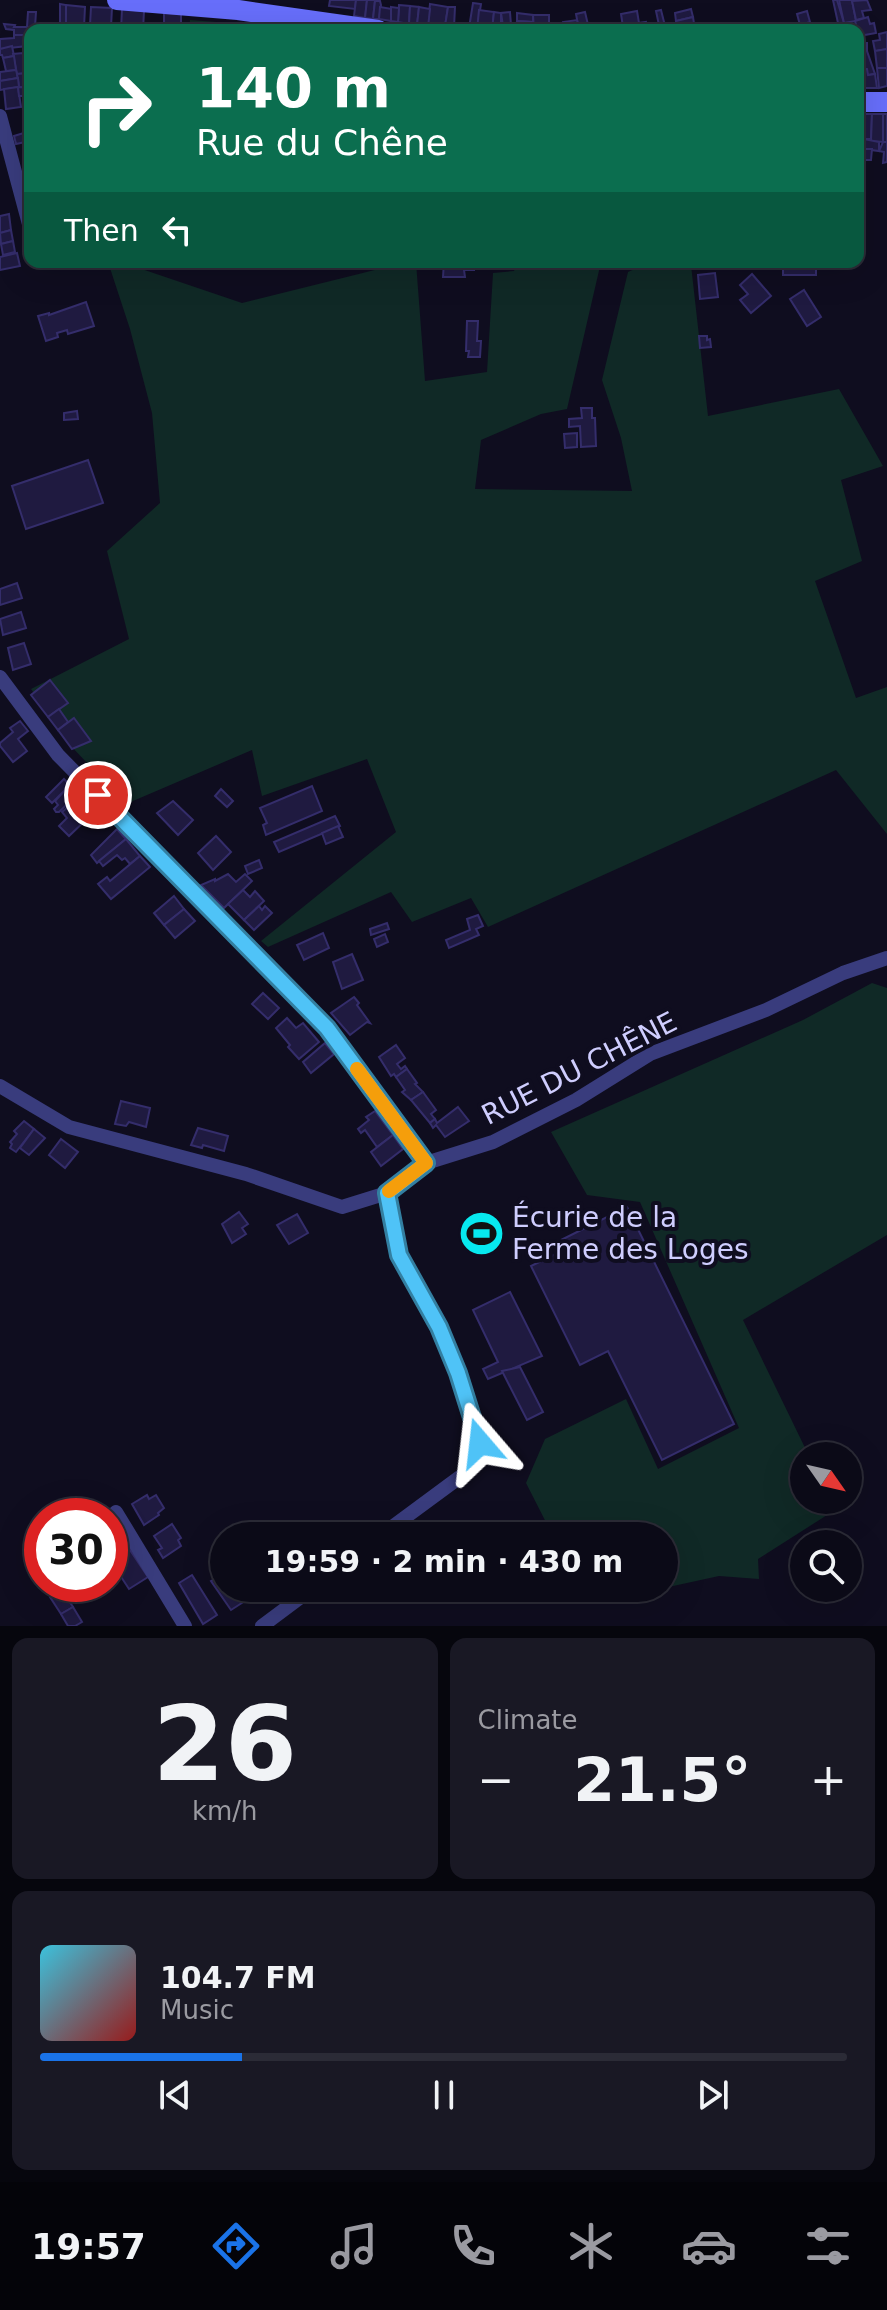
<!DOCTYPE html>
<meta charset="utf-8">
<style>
body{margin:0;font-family:"DejaVu Sans",sans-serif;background:#191824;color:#f1f3f6;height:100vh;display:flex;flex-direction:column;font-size:30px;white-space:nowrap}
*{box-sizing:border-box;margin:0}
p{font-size:26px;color:#9a9aa1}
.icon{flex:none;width:44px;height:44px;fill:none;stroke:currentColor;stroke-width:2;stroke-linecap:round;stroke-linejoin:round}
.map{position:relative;height:1626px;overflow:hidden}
.panel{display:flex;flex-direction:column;gap:12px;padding:12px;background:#06060d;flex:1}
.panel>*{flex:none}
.guide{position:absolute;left:24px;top:24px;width:840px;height:244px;border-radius:16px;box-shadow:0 8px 32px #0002,0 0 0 2px #2b2b36;background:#0b6e4f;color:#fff;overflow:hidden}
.needle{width:52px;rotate:124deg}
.buttons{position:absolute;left:790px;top:1442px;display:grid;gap:16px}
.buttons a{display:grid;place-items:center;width:72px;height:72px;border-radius:50%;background:#0b0a17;box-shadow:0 8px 32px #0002,0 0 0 2px #2b2b36;font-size:40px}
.speed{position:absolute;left:24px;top:1498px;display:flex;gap:16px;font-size:40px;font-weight:700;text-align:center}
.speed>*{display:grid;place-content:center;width:104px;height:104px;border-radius:50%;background:#0b0a17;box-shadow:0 8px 32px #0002,0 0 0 2px #2b2b36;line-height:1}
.speed .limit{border:12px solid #d22;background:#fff;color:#111}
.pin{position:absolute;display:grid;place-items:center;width:68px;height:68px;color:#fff;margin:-34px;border:4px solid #fff;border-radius:50%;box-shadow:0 2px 8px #0007}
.me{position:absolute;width:88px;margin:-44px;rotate:343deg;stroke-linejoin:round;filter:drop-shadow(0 0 6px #0008)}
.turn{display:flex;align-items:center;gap:28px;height:168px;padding:0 40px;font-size:36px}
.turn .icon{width:104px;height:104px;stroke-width:2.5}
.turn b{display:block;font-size:56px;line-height:68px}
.then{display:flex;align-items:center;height:76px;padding:0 40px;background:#0003;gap:16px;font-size:30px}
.big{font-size:60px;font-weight:600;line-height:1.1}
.panel .card{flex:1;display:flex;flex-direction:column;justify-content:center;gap:12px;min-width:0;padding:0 28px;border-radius:16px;background:#191824}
.panel .dial{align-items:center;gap:0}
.dial b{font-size:104px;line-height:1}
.song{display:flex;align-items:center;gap:24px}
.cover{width:96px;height:96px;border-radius:12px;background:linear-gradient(135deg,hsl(190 70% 55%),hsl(0 70% 35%))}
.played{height:8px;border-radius:4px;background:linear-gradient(90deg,#1a73e8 25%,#2b2b36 25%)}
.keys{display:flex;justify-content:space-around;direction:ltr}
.heat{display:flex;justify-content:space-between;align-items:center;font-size:44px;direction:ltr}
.panel .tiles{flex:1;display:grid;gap:12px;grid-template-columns:1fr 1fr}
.card:last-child{grid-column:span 2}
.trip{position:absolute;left:210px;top:1522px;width:468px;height:80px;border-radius:40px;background:#0b0a17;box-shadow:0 8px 32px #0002,0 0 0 2px #2b2b36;font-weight:600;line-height:80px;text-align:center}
.tab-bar{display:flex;height:128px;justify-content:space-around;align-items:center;background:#040409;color:#9a9aa1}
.tab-bar .icon{width:56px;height:56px}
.tab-bar .on{color:#1a73e8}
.tab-bar b{font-size:36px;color:#f1f3f6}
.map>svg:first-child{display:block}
</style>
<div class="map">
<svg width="887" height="1626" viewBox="0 0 887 1626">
<rect width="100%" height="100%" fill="#0f0d1f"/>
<!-- green -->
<g fill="#102926">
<path d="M 190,20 L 269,26 L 269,30 L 189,30 Z"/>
<path d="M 108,262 L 121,262 L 242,303 L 407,262 L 416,262 L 425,381 L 487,372 L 493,273 L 514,271 L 518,262 L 601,262 L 567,409 L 541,414 L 481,440 L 475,489 L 632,491 L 621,438 L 602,380 L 628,272 C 648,263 669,257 691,265 L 708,416 L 839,389 L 883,466 L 841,480 L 862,561 L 815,581 L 856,698 L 887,687 L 887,834 L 836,770 L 488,927 L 471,898 L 412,922 L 391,892 L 268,947 L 261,941 L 396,832 L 367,759 L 262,796 L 252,750 L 126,804 L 70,745 L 31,689 L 129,639 L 107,551 L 160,503 L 152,413 L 130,329 Z"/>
<path d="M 872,983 L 887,988 L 887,1235 L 743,1320 L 809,1456 L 804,1456 L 804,1500 L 830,1500 L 835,1510 L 758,1559 L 759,1579 L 719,1576 L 664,1588 L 664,1536 L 553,1536 L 526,1483 L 545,1439 L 626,1399 L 658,1469 L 739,1428 L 640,1202 L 587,1195 L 551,1132 L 803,1020 Z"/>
<path d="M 586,1588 L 662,1588 L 614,1599 Z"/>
</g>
<!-- building -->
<g fill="#1f1a40" stroke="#342d6b" stroke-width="2">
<path d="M 330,0 L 356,0 L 355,9 L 329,6 Z"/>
<path d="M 356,0 L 367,0 L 365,18 L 354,16 Z"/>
<path d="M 367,0 L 375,0 L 373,19 L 365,18 Z"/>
<path d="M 833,0 L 837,0 L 844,23 L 838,23 Z"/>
<path d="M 839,0 L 852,0 L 856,21 L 844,23 Z"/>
<path d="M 867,0 L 871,10 L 862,11 L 864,18 L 856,20 L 852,1 Z"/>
<path d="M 375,1 L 380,1 L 381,5 L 379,19 L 373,19 Z"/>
<path d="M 473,3 L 481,4 L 477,29 L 469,28 Z"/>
<path d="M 60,4 L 66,5 L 66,26 L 60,25 Z"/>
<path d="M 430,4 L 448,7 L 445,26 L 428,23 Z"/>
<path d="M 66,5 L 85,7 L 84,27 L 66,26 Z"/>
<path d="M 399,5 L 410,6 L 409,24 L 398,22 Z"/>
<path d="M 410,6 L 419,7 L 417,25 L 409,24 Z"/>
<path d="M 91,7 L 112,8 L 111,27 L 90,25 Z"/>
<path d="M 380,7 L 392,9 L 391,21 L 379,19 Z"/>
<path d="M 391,7 L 399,8 L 398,22 L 391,21 Z"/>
<path d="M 419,7 L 430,9 L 428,27 L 417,25 Z"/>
<path d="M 448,7 L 455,7 L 454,27 L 445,26 Z"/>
<path d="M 122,9 L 144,11 L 143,30 L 121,30 Z"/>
<path d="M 691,9 L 693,17 L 676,21 L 675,13 Z"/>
<path d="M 479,10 L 494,12 L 492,30 L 477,30 Z"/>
<path d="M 661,10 L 664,22 L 665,30 L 660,30 L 656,11 Z"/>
<path d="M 637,11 L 639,23 L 623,27 L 621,14 Z"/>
<path d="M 807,11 L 810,22 L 800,25 L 797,14 Z"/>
<path d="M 28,12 L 36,12 L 35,27 L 27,27 Z"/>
<path d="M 494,12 L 501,13 L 501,30 L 492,30 Z"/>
<path d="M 510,12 L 511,25 L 503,26 L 501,13 Z"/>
<path d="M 585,12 L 589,29 L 579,30 L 576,14 Z"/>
<path d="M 164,13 L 181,14 L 181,30 L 164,30 Z"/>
<path d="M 517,13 L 533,15 L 533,22 L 517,21 Z"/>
<path d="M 533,15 L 549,15 L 549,30 L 534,30 Z"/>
<path d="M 693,17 L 695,30 L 678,30 L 676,21 Z"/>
<path d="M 868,17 L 870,24 L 874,23 L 876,33 L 859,36 L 855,21 Z"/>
<path d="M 577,20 L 579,30 L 564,30 L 563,22 Z"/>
<path d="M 517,21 L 533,22 L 533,30 L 516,30 Z"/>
<path d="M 646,22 L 647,30 L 631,30 L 632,24 Z"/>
<path d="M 4,24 L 15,25 L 14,27 L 35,27 L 35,30 L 30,30 L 30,35 L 14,35 L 14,30 L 6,29 Z"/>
<path d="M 887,32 L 887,49 L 875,51 L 873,41 L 880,40 L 879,34 Z"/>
<path d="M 14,35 L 26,35 L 27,46 L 0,49 L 0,39 L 14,38 Z"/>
<path d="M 859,35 L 865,69 L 858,70 L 858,36 Z"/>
<path d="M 863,43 L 867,43 L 867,51 L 875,74 L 868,75 L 865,69 L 861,46 L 864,46 Z"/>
<path d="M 12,46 L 14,56 L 3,58 L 2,55 L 0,55 L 0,49 Z"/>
<path d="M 887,49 L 887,68 L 877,68 L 875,51 Z"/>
<path d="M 23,53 L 24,58 L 30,58 L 30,73 L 17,74 L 13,54 Z"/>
<path d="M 14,56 L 16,70 L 6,71 L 3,58 Z"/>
<path d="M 877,68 L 887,68 L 887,86 L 879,88 Z"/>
<path d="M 863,69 L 865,88 L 858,88 L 858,70 Z"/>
<path d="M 863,69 L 867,69 L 868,75 L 875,74 L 877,88 L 865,88 Z"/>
<path d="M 16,70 L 18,78 L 0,81 L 0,72 Z"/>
<path d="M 28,73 L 30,73 L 30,88 L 19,87 L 17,74 Z"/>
<path d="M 18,78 L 19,87 L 0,90 L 0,81 Z"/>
<path d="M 18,87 L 21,107 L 6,109 L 4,89 Z"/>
<path d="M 18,87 L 30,88 L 30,96 L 19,96 Z"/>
<path d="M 859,114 L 872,114 L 871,139 L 859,139 Z"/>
<path d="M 872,114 L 883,114 L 883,142 L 871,141 Z"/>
<rect x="883" y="114" width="4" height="28"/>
<path d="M 30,131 L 30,141 L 16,144 L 14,136 Z"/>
<path d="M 864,139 L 879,142 L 879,151 L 864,149 Z"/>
<path d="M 883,142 L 887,142 L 887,162 L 883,163 L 884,152 L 879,151 Z"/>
<path d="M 862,149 L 872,149 L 871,160 L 862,160 Z"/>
<path d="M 9,214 L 11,230 L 0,233 L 0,216 Z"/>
<path d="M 11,230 L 13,241 L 1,244 L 0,233 Z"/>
<path d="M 13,241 L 15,252 L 3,255 L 1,244 Z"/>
<path d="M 17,253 L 20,266 L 0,270 L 0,257 Z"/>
<path d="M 444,262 L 474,262 L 474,270 L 464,270 L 465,277 L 443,277 Z"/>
<path d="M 776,262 L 816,262 L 816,265 L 776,264 Z"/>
<path d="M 783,264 L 816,265 L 816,275 L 783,275 Z"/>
<path d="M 715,273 L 718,297 L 700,299 L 698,275 Z"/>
<path d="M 752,274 L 771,296 L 751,313 L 740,300 L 748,294 L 740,285 Z"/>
<path d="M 804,290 L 821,317 L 807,326 L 790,299 Z"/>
<path d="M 86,302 L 94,326 L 68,334 L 67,330 L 57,333 L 58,337 L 46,341 L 38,316 L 49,313 L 49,315 Z"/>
<path d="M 467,321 L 478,321 L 477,341 L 481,341 L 480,357 L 468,357 L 469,351 L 466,351 Z"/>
<path d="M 699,336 L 707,336 L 707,340 L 710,339 L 711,347 L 700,348 Z"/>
<path d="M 581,408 L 592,408 L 592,418 L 595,418 L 596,446 L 581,447 L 580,426 L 569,427 L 569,419 L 582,418 Z"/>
<path d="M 77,411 L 78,419 L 64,420 L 64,413 Z"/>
<path d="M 577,433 L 577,447 L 565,448 L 564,434 Z"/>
<path d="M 88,460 L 103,503 L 26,529 L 12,486 Z"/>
<path d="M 17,583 L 22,598 L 0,605 L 0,589 Z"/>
<path d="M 21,612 L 26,628 L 3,635 L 0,619 Z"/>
<path d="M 24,643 L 31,664 L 13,670 L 8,648 Z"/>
<path d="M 50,680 L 68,703 L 48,717 L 31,695 Z"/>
<path d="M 59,709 L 68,722 L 58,730 L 48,717 Z"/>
<path d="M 74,718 L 91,741 L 72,749 L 58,730 Z"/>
<path d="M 20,721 L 28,731 L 18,739 L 27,751 L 13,762 L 0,746 L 0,743 L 13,732 L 10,728 Z"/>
<path d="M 64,779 L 70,785 L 52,803 L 46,797 Z"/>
<path d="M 70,785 L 78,794 L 59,812 L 56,812 L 54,809 L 58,805 L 55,801 Z"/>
<path d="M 312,786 L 322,811 L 266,835 L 263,825 L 267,823 L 260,808 Z"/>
<path d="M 221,789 L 233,801 L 227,807 L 215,796 Z"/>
<path d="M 173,801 L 193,820 L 178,835 L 157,813 Z"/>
<path d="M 73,803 L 78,807 L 79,806 L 89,817 L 69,836 L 59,826 L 67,818 L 62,812 Z"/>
<path d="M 335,816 L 340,826 L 279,852 L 274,842 Z"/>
<path d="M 338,826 L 343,837 L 326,844 L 322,833 Z"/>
<path d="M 117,829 L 126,839 L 97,863 L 91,855 Z"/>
<path d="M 216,836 L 231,852 L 213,870 L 198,853 Z"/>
<path d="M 126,839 L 140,856 L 130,864 L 125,858 L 122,860 L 117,855 L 103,866 L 99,861 Z"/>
<path d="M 140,856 L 150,867 L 111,899 L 98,884 L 107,877 L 110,881 Z"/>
<path d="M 259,860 L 262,868 L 248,874 L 245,866 Z"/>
<path d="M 228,874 L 236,882 L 245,874 L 252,881 L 224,908 L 201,885 L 215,879 L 215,881 Z"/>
<path d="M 243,890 L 250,897 L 255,891 L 264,901 L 244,920 L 228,904 Z"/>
<path d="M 174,896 L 184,909 L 164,925 L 154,913 Z"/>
<path d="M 259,906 L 262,910 L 265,906 L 272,913 L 254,930 L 244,920 Z"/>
<path d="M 184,909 L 195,921 L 175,938 L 164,925 Z"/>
<path d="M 478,915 L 483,926 L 476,929 L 479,935 L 449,948 L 446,940 L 470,930 L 467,919 Z"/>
<path d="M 387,923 L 389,929 L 371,935 L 370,929 Z"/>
<path d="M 323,933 L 329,948 L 304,960 L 297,945 Z"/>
<path d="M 385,934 L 388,942 L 377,947 L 374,939 Z"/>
<path d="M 352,954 L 363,980 L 342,989 L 333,962 Z"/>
<path d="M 263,993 L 279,1008 L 268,1019 L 252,1004 Z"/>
<path d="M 354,997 L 359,1003 L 357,1005 L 370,1023 L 367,1022 L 350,1035 L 331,1013 Z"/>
<path d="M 287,1018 L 296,1028 L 303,1023 L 319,1042 L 299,1059 L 288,1047 L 290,1045 L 276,1028 Z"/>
<path d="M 325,1043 L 334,1054 L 311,1073 L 303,1062 Z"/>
<path d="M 396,1045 L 405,1058 L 397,1064 L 401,1069 L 405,1066 L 407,1069 L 396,1077 L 394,1074 L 391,1076 L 379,1057 Z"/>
<path d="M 407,1069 L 417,1083 L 415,1084 L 423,1092 L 411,1100 L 402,1092 L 405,1090 L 396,1077 Z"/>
<path d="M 423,1092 L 436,1110 L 431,1114 L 435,1119 L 430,1123 L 411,1100 Z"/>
<path d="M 121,1101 L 150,1108 L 146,1127 L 129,1122 L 126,1126 L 115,1124 Z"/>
<path d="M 458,1107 L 469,1121 L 445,1137 L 436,1125 L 433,1128 L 430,1123 L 435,1119 L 437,1123 Z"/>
<path d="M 375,1111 L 393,1135 L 377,1147 L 365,1130 L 361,1133 L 358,1129 L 369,1120 L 366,1117 Z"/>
<path d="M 24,1121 L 34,1129 L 16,1152 L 10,1148 L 12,1144 L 10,1142 L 17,1134 L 14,1131 Z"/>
<path d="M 198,1128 L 228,1136 L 224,1151 L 203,1145 L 202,1148 L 191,1145 Z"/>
<path d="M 34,1129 L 45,1138 L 29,1155 L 20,1148 Z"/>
<path d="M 393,1135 L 403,1149 L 381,1166 L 371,1152 Z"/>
<path d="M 61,1139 L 78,1152 L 65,1168 L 49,1155 Z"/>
<path d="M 627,1207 L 734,1424 L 662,1460 L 608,1351 L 580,1365 L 531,1266 L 560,1252 L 555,1243 Z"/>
<path d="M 239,1212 L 248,1224 L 242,1228 L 246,1234 L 232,1243 L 222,1224 Z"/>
<path d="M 297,1214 L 308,1233 L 289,1244 L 277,1225 Z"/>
<path d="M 510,1292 L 542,1356 L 488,1379 L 483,1369 L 498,1362 L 473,1310 Z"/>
<path d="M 520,1367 L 543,1412 L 527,1420 L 502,1371 Z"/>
<path d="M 147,1495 L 149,1499 L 156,1495 L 164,1508 L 158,1513 L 159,1515 L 144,1525 L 132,1504 Z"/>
<path d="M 172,1524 L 181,1538 L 178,1540 L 181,1546 L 163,1558 L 158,1550 L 162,1548 L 154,1536 Z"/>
<path d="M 120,1535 L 148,1577 L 129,1589 L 114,1566 L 110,1565 L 110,1542 Z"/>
<path d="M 224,1574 L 224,1588 L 241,1588 L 248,1599 L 231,1610 L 211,1581 Z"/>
<path d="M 192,1575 L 217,1615 L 203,1624 L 179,1583 Z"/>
<path d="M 62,1590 L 73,1607 L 61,1614 L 50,1597 Z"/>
<path d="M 73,1607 L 82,1622 L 75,1626 L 68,1626 L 61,1614 Z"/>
</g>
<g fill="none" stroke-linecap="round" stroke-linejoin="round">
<!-- street -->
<g stroke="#393c7d" stroke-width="14">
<path d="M 0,116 L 30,228"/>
<path d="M 0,677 L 58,755 L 327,1028 L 426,1163"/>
<path d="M 0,1086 L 69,1127 L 246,1174 L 342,1207 L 387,1193 L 426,1163 L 493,1142 L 576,1100 L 650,1054 L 766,1010 L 843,973 L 887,958"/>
<path d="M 116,1512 L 185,1626"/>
<path d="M 380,1536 L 464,1474 L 480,1443 L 458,1373 L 439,1327 L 399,1255 L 387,1193"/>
<path d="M 262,1626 L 313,1588"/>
</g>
<!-- secondary -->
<g stroke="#676efa" stroke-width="20">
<path d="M 117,0 L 238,10 L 378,30"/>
<path d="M 858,102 L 887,102"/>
</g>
</g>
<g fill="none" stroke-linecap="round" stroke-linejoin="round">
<defs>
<path id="route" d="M 98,795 L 327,1028 L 426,1163 L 387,1193 L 399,1255 L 439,1327 L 458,1373 L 480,1443"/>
</defs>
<!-- route casing -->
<use href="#route" stroke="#337fa1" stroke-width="20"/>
<!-- route -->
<use href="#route" stroke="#4fc3f7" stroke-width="14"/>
<!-- slow -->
<path stroke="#f59e0b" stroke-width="14" d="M 357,1069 L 426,1163 L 389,1191"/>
</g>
<!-- icons -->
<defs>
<symbol id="stadium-disc" viewBox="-11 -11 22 22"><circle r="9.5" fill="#07e9ef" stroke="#0f0d1f"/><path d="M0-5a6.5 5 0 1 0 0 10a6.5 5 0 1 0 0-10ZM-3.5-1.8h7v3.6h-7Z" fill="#111"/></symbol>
</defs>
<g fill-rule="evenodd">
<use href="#stadium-disc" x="456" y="1208" width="51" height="51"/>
</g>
<g text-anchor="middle" stroke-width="8" stroke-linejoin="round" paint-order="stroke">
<!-- street labels -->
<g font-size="28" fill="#cfcdfe" stroke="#0f0d1f">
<text transform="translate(579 1068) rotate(-27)" y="10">RUE DU CHÊNE</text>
</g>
<!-- poi labels -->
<g font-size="28" fill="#cfcdfe" stroke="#0f0d1f" text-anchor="start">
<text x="512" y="1227">Écurie de la<tspan x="512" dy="32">Ferme des Loges</tspan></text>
</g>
</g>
</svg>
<div class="buttons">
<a><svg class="needle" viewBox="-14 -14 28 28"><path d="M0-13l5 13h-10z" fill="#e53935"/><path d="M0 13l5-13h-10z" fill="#9a9aa1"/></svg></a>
<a><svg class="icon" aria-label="search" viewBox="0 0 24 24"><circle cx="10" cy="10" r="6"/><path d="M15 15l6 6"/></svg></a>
</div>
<div class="speed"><div class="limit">30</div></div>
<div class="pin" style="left:98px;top:795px;background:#d93025"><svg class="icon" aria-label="arrive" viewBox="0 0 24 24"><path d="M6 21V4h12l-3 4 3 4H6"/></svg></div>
<svg class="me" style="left:480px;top:1443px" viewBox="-20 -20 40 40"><path d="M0-17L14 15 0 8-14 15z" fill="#4fc3f7" stroke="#fff" stroke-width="4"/></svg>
<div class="trip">19:59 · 2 min · 430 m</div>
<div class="guide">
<div class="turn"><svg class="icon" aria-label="right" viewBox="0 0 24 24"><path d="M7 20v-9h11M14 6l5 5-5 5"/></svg><div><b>140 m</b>Rue du Chêne</div></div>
<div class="then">Then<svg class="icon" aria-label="left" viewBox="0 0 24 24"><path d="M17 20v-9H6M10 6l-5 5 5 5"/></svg></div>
</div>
</div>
<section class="panel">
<div class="tiles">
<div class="card dial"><b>26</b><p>km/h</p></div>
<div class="card"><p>Climate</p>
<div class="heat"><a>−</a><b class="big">21.5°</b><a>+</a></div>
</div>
<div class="card">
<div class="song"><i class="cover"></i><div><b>104.7 FM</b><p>Music</p></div></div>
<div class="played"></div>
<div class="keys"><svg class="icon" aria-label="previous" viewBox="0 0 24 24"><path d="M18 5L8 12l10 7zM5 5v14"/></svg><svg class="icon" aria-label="pause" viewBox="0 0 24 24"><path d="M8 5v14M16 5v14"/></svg><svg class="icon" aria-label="next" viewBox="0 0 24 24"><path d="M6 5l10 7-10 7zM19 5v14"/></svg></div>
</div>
</div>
</section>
<nav class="tab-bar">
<b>19:57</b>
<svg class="icon on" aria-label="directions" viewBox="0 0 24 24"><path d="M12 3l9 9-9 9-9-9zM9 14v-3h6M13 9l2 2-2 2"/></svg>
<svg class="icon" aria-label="music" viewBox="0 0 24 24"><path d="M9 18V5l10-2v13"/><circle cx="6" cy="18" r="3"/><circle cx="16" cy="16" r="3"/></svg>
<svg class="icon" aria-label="phone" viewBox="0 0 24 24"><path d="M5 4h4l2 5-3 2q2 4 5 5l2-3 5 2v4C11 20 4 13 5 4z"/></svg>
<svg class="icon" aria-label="climate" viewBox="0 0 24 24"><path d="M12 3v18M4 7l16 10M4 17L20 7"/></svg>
<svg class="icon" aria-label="car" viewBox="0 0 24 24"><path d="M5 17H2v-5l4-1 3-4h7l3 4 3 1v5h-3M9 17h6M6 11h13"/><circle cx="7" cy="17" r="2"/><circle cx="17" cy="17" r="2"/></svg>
<svg class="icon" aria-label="filters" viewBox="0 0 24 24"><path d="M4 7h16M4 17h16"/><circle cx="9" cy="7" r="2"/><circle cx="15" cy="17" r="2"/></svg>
</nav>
